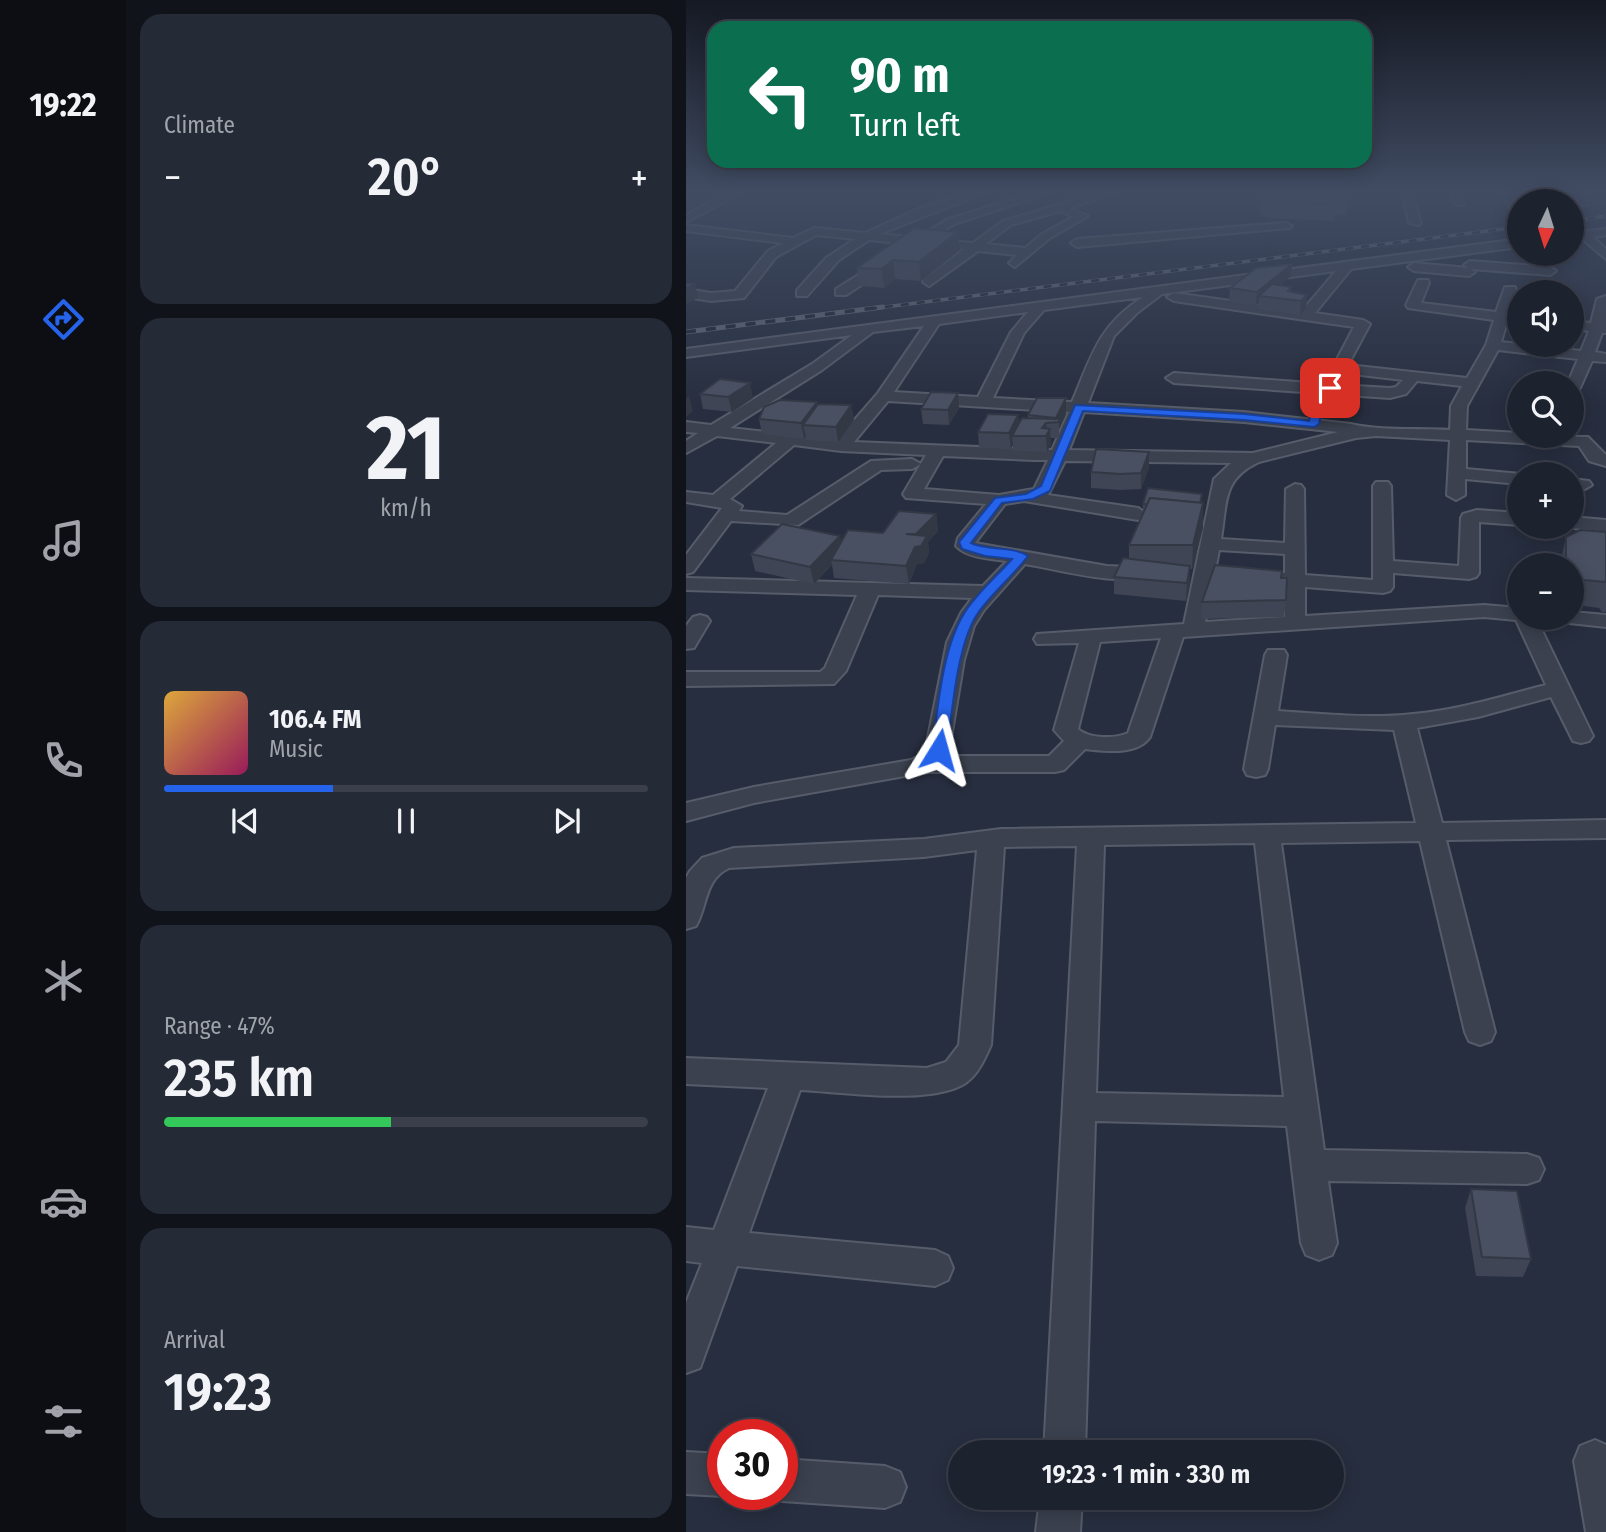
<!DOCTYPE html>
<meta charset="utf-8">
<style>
body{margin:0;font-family:"Fira Sans Condensed",sans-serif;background:#252a37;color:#f1f3f6;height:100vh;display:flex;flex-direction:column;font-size:26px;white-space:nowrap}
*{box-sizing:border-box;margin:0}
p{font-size:23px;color:#a0a4aa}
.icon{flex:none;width:38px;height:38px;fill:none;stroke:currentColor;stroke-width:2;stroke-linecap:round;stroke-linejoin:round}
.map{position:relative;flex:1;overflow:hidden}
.panel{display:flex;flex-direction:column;gap:14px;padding:14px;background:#10131a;width:560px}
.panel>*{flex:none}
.top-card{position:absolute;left:21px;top:21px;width:665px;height:147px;border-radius:21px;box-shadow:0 4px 18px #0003,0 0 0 2px #3b3f4b;background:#0b6e4f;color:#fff;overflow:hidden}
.needle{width:46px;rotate:184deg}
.buttons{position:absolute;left:821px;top:189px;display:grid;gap:14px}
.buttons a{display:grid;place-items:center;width:77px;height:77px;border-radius:50%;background:#1d222f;box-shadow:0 4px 18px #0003,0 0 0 2px #3b3f4b;font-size:35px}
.speed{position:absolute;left:21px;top:1419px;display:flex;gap:14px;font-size:35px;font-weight:700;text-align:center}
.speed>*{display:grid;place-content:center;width:91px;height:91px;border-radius:50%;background:#1d222f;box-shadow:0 4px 18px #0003,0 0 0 2px #3b3f4b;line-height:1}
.speed .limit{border:10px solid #d22;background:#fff;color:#111}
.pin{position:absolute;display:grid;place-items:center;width:60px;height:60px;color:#fff;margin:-30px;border-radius:14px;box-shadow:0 4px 10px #0006}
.me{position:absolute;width:77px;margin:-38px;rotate:8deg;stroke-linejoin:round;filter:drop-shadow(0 0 5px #0008)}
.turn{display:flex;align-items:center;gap:24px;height:147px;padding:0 28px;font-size:32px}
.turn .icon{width:91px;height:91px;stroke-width:2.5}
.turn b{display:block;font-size:49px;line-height:60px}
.big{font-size:52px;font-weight:600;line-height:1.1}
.panel .widget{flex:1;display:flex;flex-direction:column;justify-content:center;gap:10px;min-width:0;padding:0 24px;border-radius:21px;background:#252a37}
.panel .dial{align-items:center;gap:0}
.dial b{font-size:91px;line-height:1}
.song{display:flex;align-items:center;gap:21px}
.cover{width:84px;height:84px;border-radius:10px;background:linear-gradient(135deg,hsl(40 70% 55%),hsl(330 70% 35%))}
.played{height:7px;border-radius:4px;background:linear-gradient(90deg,#2563eb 35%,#3b3f4b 35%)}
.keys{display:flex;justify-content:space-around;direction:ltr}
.heat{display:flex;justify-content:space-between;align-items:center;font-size:38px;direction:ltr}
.charge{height:10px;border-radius:5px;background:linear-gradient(90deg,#34c759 47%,#3b3f4b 0)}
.trip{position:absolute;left:262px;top:1440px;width:396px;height:70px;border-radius:35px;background:#1d222f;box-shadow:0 4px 18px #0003,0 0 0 2px #3b3f4b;font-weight:600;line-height:70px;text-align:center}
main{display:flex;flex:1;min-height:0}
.tab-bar{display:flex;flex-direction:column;width:126px;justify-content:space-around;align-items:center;background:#0c0e13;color:#a0a4aa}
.tab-bar .icon{width:49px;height:49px}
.tab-bar .on{color:#2563eb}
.tab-bar b{font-size:32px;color:#f1f3f6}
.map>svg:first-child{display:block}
</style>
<main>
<nav class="tab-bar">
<b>19:22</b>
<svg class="icon on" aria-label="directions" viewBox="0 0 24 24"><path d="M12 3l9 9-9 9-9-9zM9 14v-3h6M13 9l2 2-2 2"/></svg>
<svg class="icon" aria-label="music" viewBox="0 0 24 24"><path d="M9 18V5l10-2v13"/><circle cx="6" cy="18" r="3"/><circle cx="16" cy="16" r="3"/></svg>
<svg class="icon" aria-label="phone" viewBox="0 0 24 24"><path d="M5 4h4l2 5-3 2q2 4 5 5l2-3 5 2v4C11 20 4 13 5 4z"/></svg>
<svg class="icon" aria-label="climate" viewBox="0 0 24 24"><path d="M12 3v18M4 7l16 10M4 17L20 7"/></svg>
<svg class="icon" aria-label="car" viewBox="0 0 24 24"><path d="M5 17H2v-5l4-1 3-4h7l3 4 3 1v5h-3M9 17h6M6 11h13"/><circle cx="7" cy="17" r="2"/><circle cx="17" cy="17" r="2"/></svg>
<svg class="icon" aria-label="filters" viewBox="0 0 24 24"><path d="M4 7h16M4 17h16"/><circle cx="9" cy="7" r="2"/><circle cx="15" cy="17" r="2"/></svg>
</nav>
<section class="panel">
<div class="widget"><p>Climate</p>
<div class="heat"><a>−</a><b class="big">20°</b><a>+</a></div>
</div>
<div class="widget dial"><b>21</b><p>km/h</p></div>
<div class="widget">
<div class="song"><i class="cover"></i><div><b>106.4 FM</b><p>Music</p></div></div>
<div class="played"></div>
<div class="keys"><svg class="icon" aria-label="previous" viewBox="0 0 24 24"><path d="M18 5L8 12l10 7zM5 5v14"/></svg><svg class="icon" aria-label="pause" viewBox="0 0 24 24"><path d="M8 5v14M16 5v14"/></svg><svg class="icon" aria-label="next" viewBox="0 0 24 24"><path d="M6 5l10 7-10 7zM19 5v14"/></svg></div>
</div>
<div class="widget"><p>Range · 47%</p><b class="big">235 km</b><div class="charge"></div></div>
<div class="widget"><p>Arrival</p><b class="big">19:23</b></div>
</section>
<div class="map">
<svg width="920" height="1532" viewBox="0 0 920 1532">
<rect width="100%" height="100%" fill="#272e3f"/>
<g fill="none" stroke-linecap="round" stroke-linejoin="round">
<defs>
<g id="minor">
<path d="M 42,193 L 55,193 L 0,222 L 0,215 Z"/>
<path d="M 282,193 L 298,193 L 194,234 L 232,238 L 260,220 L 347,193 L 363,193 L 268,224 L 245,239 L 287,243 L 317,221 L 412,193 L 429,193 L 383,208 L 402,216 L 364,238 L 329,267 L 323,263 L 331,255 L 292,251 L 243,286 L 237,282 L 238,279 L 278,249 L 236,245 L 160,295 L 150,295 L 150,289 L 222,244 L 183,240 L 153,260 L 121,296 L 111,296 L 111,290 L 140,258 L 169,239 L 130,235 L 90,257 L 58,298 L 25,301 L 0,297 L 0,289 L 25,293 L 49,291 L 82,251 L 97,243 L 0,231 L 0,225 L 107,238 L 128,228 L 179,233 L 232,209 ZM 375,211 L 387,217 L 356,234 L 339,248 L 300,244 L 325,225 Z"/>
<path d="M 716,193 L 726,193 L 735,223 L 733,225 L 723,223 Z"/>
<path d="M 765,193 L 775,193 L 778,205 L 770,205 Z"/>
<path d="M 816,193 L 826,193 L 833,211 L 825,211 Z"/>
<path d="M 889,193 L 899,193 L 901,205 L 893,205 Z"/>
<path d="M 600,223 L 606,226 L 604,228 L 391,247 L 385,243 L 391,239 Z"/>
<path d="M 920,229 L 920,235 L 907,237 L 920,249 L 920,259 L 895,238 L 886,239 L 886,233 Z"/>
<path d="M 833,239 L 833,247 L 665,269 L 629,313 L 677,320 L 684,324 L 662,365 L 781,378 L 800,345 L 808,320 L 722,308 L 720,305 L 732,280 L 742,280 L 743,283 L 735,303 L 810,312 L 819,287 L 829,287 L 830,290 L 823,314 L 833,315 L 833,323 L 821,322 L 815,342 L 895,351 L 903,331 L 886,329 L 886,321 L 905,323 L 911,299 L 920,296 L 920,333 L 916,333 L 909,352 L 920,354 L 920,362 L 906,361 L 894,388 L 886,389 L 886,383 L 882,383 L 892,359 L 812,350 L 781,406 L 780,430 L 833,433 L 833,436 L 902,437 L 920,455 L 920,466 L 903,461 L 893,446 L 780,440 L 780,469 L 835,474 L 833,484 L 779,479 L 779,495 L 770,500 L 761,495 L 764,440 L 690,436 L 670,438 L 573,462 C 536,479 541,503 535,539 L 599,543 L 600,489 L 609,484 L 615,485 L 618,489 L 619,575 L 687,580 L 687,486 L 690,482 L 702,482 L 705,486 L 707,561 L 773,566 L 775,518 L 777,514 L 791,510 L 833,513 L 833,525 L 793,522 L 793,573 L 790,577 L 783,579 L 707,573 L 707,587 L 704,591 L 697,593 L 619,587 L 619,616 L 798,605 L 833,608 L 833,618 L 850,618 L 907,736 L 903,741 L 895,743 L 887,741 L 865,697 L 792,717 L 731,728 L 756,823 L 920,820 L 920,838 L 760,840 L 809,1032 L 805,1041 L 794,1045 L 783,1041 L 779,1032 L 734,841 L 595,843 L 638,1150 L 841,1154 L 853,1158 L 858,1169 L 853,1180 L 841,1184 L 642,1181 L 651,1243 L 646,1255 L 633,1260 L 620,1255 L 615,1243 L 601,1126 L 409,1121 L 399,1452 L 358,1452 L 391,846 L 318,847 L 305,1045 C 299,1058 293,1073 281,1082 C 247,1106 157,1092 114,1090 L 63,1233 L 249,1250 L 262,1256 L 267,1268 L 262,1280 L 249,1286 L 51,1266 L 14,1368 L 0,1373 L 0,1303 L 16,1263 L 0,1261 L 0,1227 L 28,1230 L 82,1088 L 0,1084 L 0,1058 L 241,1068 L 260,1062 L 273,1045 L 291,850 L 238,857 L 43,868 C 18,880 22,905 10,926 L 0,929 L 0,878 L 4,871 L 16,858 L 48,848 L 238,839 L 315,829 L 730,823 L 708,730 L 589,725 L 582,769 L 579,775 L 570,777 L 561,775 L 558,769 L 579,655 L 582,650 L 598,650 L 601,655 L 592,711 C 637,714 682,719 727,714 C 773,710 816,696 860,685 L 830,620 L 798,617 L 497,637 L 464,737 C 451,756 418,751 399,749 L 378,770 L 369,772 L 241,772 L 68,803 L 0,821 L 0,803 L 68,787 L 225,760 L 239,753 L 261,642 L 275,613 L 286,598 L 192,595 L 160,671 L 148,684 L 0,686 L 0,672 L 134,672 L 139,668 L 171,595 L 0,590 L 0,578 L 297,586 L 321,561 C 305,559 281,558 270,546 L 272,538 L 300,504 L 220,498 L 217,494 L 240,455 L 155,451 L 108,445 L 44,499 L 56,506 L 53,511 L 101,515 L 185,461 L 226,459 L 235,464 L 226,469 L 195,470 L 112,525 L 45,521 L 7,572 L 0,574 L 0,555 L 36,508 L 0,502 L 0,492 L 27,495 L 90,443 L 31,436 L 0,453 L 0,441 L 12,433 L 0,432 L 0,422 L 25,425 L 126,364 L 166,335 L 0,357 L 0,349 ZM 650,271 L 616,311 L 488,293 L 481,297 L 488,301 L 668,327 L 638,384 L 488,373 L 480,378 L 488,383 L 704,398 L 720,394 L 731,381 L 776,386 L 765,406 L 764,430 C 732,428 694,431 665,424 L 558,412 L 402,403 L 428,336 L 451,313 L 476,294 ZM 457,297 C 412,326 406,355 386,402 L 307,398 L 338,333 L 358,310 ZM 342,312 L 325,332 L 292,397 L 208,392 L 253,324 ZM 238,326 L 192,393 L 151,440 L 44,428 L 136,370 L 187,332 ZM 658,373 L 717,380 L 710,387 L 704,388 L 653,385 ZM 202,401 L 383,412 L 366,450 L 168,442 ZM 398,412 L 558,422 L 652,432 L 567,453 L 383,450 ZM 257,456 L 347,460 L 362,460 L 348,489 L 313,495 L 238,489 ZM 379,461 L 545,463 L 528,479 L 498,624 L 351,634 L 348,639 L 351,644 L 393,643 L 368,730 L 378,741 L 363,756 L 262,756 L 278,660 L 288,626 L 298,610 L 339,564 C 380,571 428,586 469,576 L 472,572 L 469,568 L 421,566 L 289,543 L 319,504 L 338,501 L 452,520 L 461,514 L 452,508 L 362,495 ZM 533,550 L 599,554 L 599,573 L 561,573 L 558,577 L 561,581 L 599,585 L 599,617 L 519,622 ZM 475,638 L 442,733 C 429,739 403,739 392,729 L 414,642 ZM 569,843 L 598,1097 L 410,1093 L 418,845 Z"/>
<path d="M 784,261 L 864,267 L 870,271 L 864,275 L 785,269 L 789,272 L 783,276 L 728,271 L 722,267 L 728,263 L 782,268 L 778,265 Z"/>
<path d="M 886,479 L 903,481 L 906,485 L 897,490 L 886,489 Z"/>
<path d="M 886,517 L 920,520 L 920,532 L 879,527 L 886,527 Z"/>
<path d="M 886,612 L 920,615 L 920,627 L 874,622 L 871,618 L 886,618 Z"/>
<path d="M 14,615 L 21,617 L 24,621 L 8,648 L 0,649 L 0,626 L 7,617 Z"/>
<path d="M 909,1440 L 920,1445 L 920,1532 L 900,1532 L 888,1461 L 894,1446 Z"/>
<path d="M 0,1452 L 37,1454 L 37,1494 L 40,1494 L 37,1496 L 0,1494 Z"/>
<path d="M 96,1459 L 199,1466 L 214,1472 L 220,1487 L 214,1502 L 199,1508 L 96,1501 L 81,1494 L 96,1494 Z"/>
<path d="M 354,1498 L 396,1498 L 394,1532 L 350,1532 Z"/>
</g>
</defs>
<!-- minor casing -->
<use href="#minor" stroke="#565c69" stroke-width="4"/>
<!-- minor -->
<use href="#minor" fill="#3b414f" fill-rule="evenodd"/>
<defs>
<g id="rail-far1">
<path d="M 886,221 L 920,216"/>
<path d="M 183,309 L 833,227"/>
</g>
<path id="rail" d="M 0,332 L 197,307"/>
</defs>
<!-- rail-far1 casing -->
<use href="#rail-far1" stroke="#5e6475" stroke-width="3.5"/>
<!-- rail casing -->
<use href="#rail" stroke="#5e6475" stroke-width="5"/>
<!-- rail-far1 -->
<use href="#rail-far1" stroke="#202634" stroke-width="2.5" stroke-dasharray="8" stroke-linecap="butt"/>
<!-- rail -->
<use href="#rail" stroke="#202634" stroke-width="3.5" stroke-dasharray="10" stroke-linecap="butt"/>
</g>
<!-- wall -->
<g fill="#3f4554">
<path d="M 574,194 L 662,199 L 660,216 L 649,215 L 648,221 L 583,218 L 573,214 Z"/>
<path d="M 272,232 L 274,250 L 235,281 L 209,279 L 198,288 L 174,286 L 171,268 Z"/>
<path d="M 605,276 L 594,285 L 605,287 L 605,292 L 621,295 L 620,308 L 614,315 L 573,309 L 573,303 L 570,305 L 543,302 L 544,288 Z"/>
<path d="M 14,394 L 67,398 L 46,412 L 17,409 Z"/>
<path d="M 380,398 L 380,414 L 373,429 L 373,438 L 364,438 L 365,444 L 361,452 L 327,451 L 327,444 L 325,449 L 293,448 L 292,432 L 332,415 L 333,423 L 342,418 L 342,415 Z"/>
<path d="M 131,405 L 165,405 L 168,420 L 152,442 L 120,440 L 120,436 L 118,439 L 76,434 L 73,419 Z"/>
<path d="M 273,408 L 263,425 L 237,424 L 235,409 Z"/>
<path d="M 463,468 L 455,489 L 434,490 L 405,488 L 405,472 Z"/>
<path d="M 516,494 L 515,503 L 517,503 L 517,528 L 506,569 L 504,569 L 504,583 L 500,601 L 428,594 L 428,577 L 443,559 L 443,545 L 457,514 L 457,504 Z"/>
<path d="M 250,514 L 252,531 L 242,542 L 243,553 L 238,563 L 231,564 L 223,584 L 148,578 L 146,565 L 128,584 L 69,571 L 65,554 L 154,536 L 155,542 L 197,533 Z"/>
<path d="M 920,532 L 920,612 L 916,612 L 913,608 L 891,605 L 886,601 L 886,565 L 874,565 L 880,537 Z"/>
<path d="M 595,578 L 600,600 L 598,617 L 515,619 L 516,602 Z"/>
<path d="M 785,1189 L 845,1259 L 837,1277 L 790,1276 L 779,1208 Z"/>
</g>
<!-- shaded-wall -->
<g fill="#333845">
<path d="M 272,232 L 274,250 L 235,281 L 233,262 Z"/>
<path d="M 207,260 L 209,279 L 198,288 L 196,269 Z"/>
<path d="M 606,264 L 605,276 L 580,297 L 573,296 L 573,303 L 570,305 L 571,292 Z"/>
<path d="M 9,284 L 12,298 L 0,304 L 0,289 Z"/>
<path d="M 621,295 L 620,308 L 614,315 L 615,301 Z"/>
<path d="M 64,383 L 67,398 L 46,412 L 42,397 Z"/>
<path d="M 272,393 L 273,408 L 263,425 L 262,410 Z"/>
<path d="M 3,396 L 7,411 L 0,417 L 0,399 Z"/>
<path d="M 380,398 L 380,414 L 373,429 L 373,422 L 371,422 L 370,418 Z"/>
<path d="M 131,402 L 134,417 L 117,425 L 120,436 L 118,439 L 115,423 Z"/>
<path d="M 165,405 L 168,420 L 152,442 L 150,427 Z"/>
<path d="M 332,415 L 333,431 L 326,436 L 327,444 L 325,449 L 323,433 Z"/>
<path d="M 360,423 L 361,434 L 364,429 L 365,444 L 361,452 L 360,436 L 356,428 Z"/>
<path d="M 463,452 L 463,468 L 455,489 L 455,473 Z"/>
<path d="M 516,494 L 515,510 L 517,503 L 517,528 L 506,569 L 507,545 Z"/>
<path d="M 250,514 L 252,531 L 242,542 L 243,553 L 238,563 L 231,564 L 223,584 L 220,566 L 230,534 Z"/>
<path d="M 154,536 L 157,553 L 145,560 L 146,565 L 128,584 L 124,567 Z"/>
<path d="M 504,566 L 504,583 L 500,601 L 501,583 Z"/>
</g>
<!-- building -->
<g fill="#495062" stroke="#333845" stroke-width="2">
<path d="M 577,193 L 661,193 L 662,199 L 650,198 L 650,204 L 584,201 L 574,198 L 574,194 Z"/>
<path d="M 228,228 L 272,232 L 233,262 L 207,260 L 196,269 L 171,268 Z"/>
<path d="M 606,264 L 571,292 L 544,288 L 570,268 Z"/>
<path d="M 0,283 L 9,284 L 0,289 Z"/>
<path d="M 586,284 L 605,287 L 602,291 L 621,295 L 615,301 L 573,296 Z"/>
<path d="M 34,379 L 64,383 L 42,397 L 14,394 Z"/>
<path d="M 245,392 L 272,393 L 262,410 L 235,409 Z"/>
<path d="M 351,398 L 380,398 L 370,418 L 342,415 Z"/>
<path d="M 94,400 L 131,402 L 115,423 L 73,419 L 78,407 Z"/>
<path d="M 132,404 L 165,405 L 150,427 L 117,425 Z"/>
<path d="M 302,414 L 332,415 L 323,433 L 292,432 Z"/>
<path d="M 336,418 L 373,419 L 373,422 L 360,423 L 356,428 L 364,429 L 360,436 L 326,436 Z"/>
<path d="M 410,449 L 463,452 L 455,473 L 434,474 L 405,472 Z"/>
<path d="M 462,488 L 516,494 L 514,503 L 464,498 L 461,504 L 457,504 Z"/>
<path d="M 464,498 L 517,503 L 507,545 L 443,545 Z"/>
<path d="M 213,511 L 250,514 L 230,534 L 220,534 L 241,536 L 235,546 L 229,547 L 220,566 L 145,560 L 162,530 L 197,533 Z"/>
<path d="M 96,524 L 154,536 L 124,567 L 65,554 Z"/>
<path d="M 894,530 L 920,532 L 920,582 L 898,580 L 886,571 L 886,565 L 880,565 L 880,537 Z"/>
<path d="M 437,558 L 504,566 L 501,583 L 428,577 Z"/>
<path d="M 529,565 L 596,571 L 595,578 L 601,578 L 600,600 L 516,602 Z"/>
<path d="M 785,1189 L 831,1191 L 845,1259 L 796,1257 Z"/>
</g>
<!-- sky -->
<linearGradient id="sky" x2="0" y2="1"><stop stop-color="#151923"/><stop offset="0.47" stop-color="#414c63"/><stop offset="1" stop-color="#414c63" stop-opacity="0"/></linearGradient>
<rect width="920" height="408" fill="url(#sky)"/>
<!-- route -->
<path fill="#2563eb" stroke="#184099" stroke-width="2" d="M 644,385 L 649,388 L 639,391 L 633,424 L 628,427 L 558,420 L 397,411 L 364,491 L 347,499 L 316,503 L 285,543 C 302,551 328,546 342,556 C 327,576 306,593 292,613 C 271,643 266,713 261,750 L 259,753 L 248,753 L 246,750 C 252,708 256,648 279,612 C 291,593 311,576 326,559 L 299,556 L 276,549 L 273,542 L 309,498 L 340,494 L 355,486 L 389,405 L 558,414 L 623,421 L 629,388 L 634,385 Z"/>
</svg>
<div class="buttons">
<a><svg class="needle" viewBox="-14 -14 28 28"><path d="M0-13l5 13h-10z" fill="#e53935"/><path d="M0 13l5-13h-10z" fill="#a0a4aa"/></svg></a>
<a><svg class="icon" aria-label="sound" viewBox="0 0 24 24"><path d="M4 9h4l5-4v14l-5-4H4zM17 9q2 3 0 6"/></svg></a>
<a><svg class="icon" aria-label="search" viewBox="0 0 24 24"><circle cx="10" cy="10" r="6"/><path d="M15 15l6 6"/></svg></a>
<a>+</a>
<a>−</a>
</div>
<div class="speed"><div class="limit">30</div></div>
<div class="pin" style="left:644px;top:388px;background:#d93025"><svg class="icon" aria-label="arrive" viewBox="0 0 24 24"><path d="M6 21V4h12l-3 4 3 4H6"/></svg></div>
<svg class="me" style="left:253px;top:750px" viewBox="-20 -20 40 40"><path d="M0-17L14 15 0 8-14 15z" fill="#2563eb" stroke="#fff" stroke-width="4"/></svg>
<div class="trip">19:23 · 1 min · 330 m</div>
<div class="top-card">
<div class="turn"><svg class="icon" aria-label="left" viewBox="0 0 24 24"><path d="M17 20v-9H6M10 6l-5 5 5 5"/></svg><div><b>90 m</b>Turn left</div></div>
</div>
</div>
</main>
